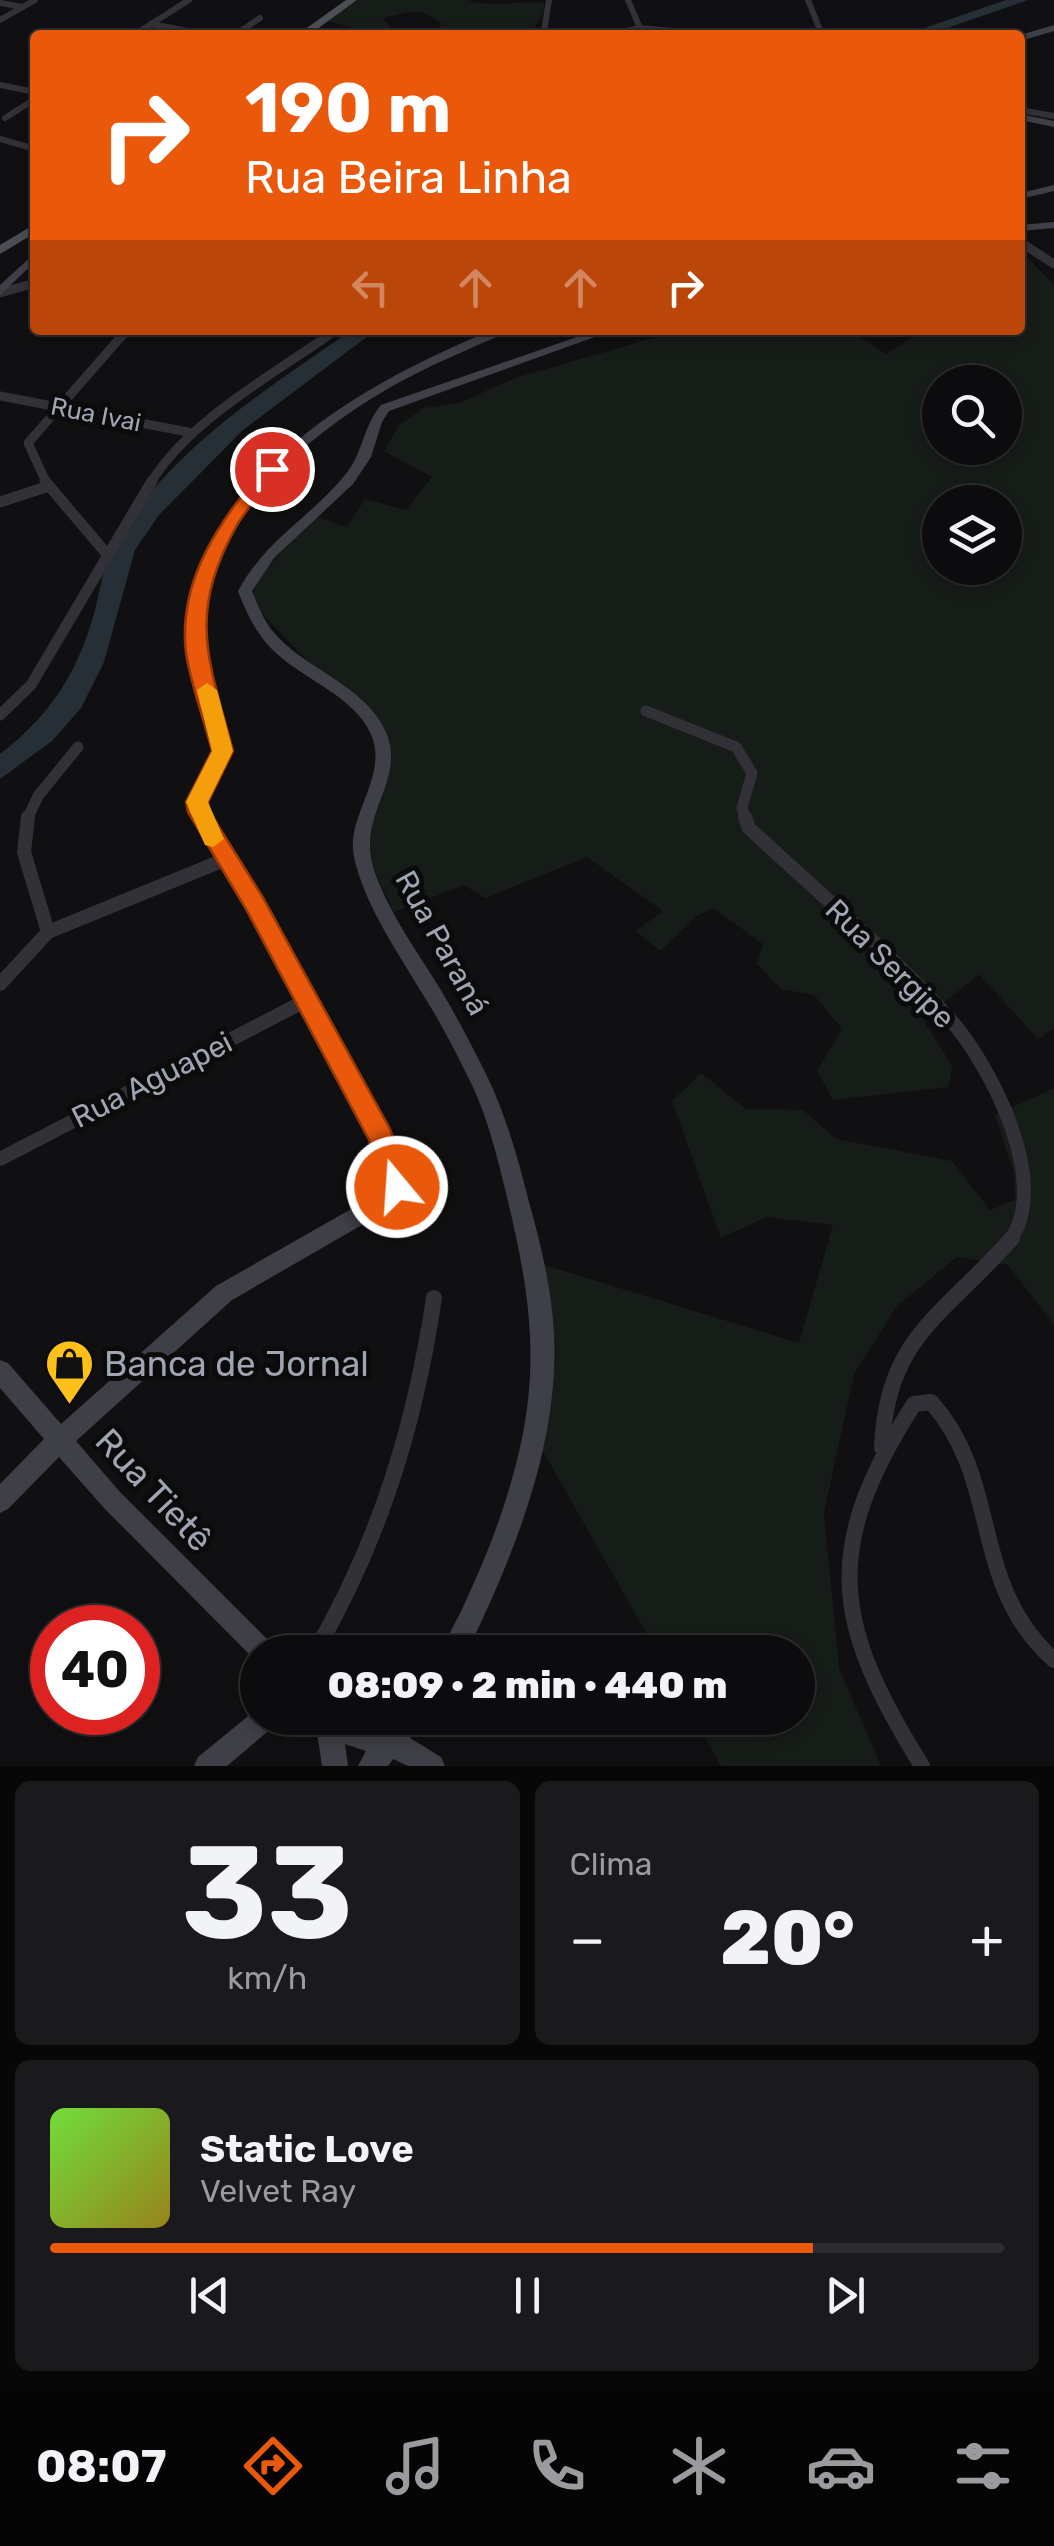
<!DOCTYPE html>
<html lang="pt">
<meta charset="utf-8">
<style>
body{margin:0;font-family:Rubik,sans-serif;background:#1a1a1c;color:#f1f3f6;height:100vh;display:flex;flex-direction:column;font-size:38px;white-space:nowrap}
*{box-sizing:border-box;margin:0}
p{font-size:32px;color:#9a9b9e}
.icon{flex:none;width:55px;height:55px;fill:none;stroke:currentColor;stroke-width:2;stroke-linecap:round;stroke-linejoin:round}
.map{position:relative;height:1766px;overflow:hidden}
.details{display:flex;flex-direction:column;gap:15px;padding:15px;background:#070708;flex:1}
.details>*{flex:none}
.top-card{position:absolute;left:30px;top:30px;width:995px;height:305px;border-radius:10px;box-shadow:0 5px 15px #0003,0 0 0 2px #2c2c2e;background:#ea580c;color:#fff;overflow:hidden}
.buttons{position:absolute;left:922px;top:365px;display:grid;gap:20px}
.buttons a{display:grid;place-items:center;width:100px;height:100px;border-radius:50%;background:#0c0c0e;box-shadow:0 5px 15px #0003,0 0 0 2px #2c2c2e;font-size:50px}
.speed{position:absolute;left:30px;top:1605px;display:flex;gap:20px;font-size:50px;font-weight:700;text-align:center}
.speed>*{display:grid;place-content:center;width:130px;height:130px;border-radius:50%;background:#0c0c0e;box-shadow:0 5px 15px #0003,0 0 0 2px #2c2c2e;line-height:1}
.speed .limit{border:15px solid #d22;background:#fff;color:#111}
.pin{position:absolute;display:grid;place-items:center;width:85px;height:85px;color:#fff;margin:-42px;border:5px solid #fff;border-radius:50%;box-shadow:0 2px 10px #0007}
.me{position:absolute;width:110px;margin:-55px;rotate:342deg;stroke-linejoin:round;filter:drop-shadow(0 0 8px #0008)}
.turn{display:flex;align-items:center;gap:35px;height:210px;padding:0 50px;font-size:45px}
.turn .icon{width:130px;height:130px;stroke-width:2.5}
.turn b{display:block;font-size:70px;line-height:85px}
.lanes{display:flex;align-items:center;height:95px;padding:0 50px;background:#0003;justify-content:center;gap:50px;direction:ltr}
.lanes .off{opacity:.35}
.big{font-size:75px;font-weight:800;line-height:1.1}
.details .widget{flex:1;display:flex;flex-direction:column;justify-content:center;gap:15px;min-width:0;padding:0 35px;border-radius:15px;background:#1a1a1c}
.details .dial{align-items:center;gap:0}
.dial b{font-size:130px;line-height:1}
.song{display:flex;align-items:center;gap:30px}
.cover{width:120px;height:120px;border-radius:15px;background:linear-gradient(135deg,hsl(100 70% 55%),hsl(50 70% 35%))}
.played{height:10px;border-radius:5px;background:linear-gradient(90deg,#ea580c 80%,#2c2c2e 80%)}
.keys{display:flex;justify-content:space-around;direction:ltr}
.heat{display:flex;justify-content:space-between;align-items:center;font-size:55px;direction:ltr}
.details .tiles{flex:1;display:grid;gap:15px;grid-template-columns:1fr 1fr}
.widget:last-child{grid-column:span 2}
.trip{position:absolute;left:240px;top:1635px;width:575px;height:100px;border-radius:50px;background:#0c0c0e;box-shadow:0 5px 15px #0003,0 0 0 2px #2c2c2e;font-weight:800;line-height:100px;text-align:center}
.dock{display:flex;height:160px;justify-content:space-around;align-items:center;background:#050506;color:#9a9b9e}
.dock .icon{width:70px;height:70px}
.dock .on{color:#ea580c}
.dock b{font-size:45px;color:#f1f3f6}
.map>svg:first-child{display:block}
</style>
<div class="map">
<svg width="1054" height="1766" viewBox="0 0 1054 1766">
<rect width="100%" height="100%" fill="#101012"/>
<!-- green -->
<g fill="#161c17" fill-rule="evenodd">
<path d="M 359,0 L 467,0 C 492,8 517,1 543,3 L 545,9 L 531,34 L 523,35 L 438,35 L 441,23 C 416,5 411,12 383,18 L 390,26 L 388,33 L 409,35 L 355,35 L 358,29 L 326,21 Z"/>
<path d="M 1020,257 L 1027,257 L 1054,285 L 1054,1028 L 1038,1039 L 979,974 L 923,1020 L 952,1065 L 949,1087 L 833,1100 L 817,1071 L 842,1029 L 814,995 L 781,989 L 757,964 L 763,944 L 713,908 L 695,917 L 660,951 L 636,931 L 663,911 L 587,857 L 485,898 L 464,885 L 394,912 L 367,856 L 378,755 L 370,727 L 252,603 L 255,581 L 314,516 L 347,527 L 365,499 L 406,510 L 432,477 L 384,451 L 399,425 L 424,408 L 459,403 L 515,378 L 680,330 L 850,330 L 886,354 L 923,330 L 1020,330 ZM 940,382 L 1005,382 L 1005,448 L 940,448 ZM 940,502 L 1005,502 L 1005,568 L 940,568 Z"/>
<path d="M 701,1073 L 746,1109 L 803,1110 L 836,1139 L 952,1161 L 990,1210 L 1015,1200 L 1014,1173 L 995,1115 L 1054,1088 L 1054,1325 L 1008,1265 L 957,1257 L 897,1306 L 854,1374 L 824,1513 L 839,1668 L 881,1766 L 721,1766 L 694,1718 L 798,1718 L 798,1652 L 657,1652 L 540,1446 L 538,1263 L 799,1343 L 833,1225 L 766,1217 L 721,1238 L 672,1101 Z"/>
</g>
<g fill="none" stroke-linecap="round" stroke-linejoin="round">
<!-- river -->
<g fill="#262e36" fill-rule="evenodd">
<path d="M 1006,0 L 1028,0 L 927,35 L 904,35 Z"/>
<path d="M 352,330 L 376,330 L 243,430 L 159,515 L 135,550 L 104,662 L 81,708 L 52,741 L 0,779 L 0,754 C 51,715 78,672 95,610 C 101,588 103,565 114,544 C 168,451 266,389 352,330 Z"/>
</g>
<!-- street-far4 -->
<g stroke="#313137" stroke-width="6">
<path d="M 628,0 L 642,33"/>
<path d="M 808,0 L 822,35"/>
<path d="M 0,3 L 23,7"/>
<path d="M 0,20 L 35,0"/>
<path d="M 151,24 L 209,35"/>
<path d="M 544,31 L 549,0"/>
<path d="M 134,35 L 189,0"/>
<path d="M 235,35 L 260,18"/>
<path d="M 608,35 L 640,28 L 716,35"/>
<path d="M 0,85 L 35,92"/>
<path d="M 1020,110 L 1054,116"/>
<path d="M 5,118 L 35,99"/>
<path d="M 0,139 L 35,149"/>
</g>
<!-- street-far3 -->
<g stroke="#313137" stroke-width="9">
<path d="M 1020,242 L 1054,264"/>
<path d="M 0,293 L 35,283"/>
<path d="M 0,396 L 193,433"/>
<path d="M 47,484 L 28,443 L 127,330"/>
<path d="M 150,484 C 188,420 276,373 336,330"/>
</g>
<!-- street-far2 -->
<g stroke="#313137" stroke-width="11">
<path d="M 45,481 L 106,553"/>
<path d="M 0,502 L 49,486"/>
<path d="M 646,711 L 736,747 L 752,773 L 742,808 L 746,820"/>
<path d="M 0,715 L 31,685 L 152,481"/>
<path d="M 27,820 L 38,796 L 78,747"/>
</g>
<!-- street-far1 -->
<g stroke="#313137" stroke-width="14">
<path d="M 28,817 L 24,852 L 48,932"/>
<path d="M 745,817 L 749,828 C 815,890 888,950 949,1018 C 990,1064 1052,1183 1010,1240"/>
<path d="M 0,984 L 48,932 L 224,860"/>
<path d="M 0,1159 L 305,1001"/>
</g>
<!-- street -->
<g stroke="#313137" stroke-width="16">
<path d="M 882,1448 C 886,1336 946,1314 1012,1238"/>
<path d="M 315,1652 C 380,1540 415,1425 434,1298"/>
<path d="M 922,1766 C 833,1623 821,1549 914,1404 L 931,1402 C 1002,1480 969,1585 1054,1660"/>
</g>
<!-- secondary -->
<g fill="#3f4047" fill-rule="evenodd">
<path d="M 1054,25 L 1054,31 L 1020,41 L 1020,35 Z"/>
<path d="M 1020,114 L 1054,121 L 1054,127 L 1020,120 Z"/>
<path d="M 1054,185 L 1054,191 L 1020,199 L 1020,193 Z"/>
<path d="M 1054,222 L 1054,228 L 1020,231 L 1020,225 Z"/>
<path d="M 35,253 L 35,262 L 0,295 L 0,285 Z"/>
<path d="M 492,330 L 508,330 C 496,339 480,343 467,350 C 443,360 420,371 398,383 C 313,430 196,524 202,631 C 204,672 222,711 230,751 L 205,802 L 206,811 L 260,898 L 388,1131 L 407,1187 L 404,1194 L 374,1218 L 232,1300 L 76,1441 L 120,1492 L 271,1643 L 274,1652 L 258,1652 L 258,1663 L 104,1508 L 59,1457 L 8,1509 L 0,1513 L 0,1484 L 44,1439 L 0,1388 L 0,1360 L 8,1363 L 61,1424 L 216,1286 L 360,1204 L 386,1184 L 372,1139 L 248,908 L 190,812 L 189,802 L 214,751 C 205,707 183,662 187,616 C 189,580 206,547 226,518 C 291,425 390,373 492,330 Z"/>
<path d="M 597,330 L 614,330 L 389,411 L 382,422 L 371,457 L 353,484 L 274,558 L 252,591 C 259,608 265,624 278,637 C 310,671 364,686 385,730 C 405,772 369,805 370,846 C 370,859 374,871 379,883 C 394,920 418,953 439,987 C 456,1015 471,1044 486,1074 C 506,1115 518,1158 529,1202 C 541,1245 552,1290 554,1335 C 559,1446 514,1554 467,1652 L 442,1652 C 447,1636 457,1620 464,1605 C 480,1570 495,1535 506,1499 C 543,1383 534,1308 506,1193 C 497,1156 488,1119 472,1085 C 457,1055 443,1026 425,998 C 402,959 375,921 360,878 C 356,866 352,854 353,841 C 356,804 388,770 370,732 C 353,698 311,682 283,659 C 260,641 248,618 238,591 C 267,538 309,519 345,475 C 363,454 363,426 381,405 Z"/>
<path d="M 258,1708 L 258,1718 L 277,1718 L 273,1727 L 227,1766 L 194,1766 L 198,1757 Z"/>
<path d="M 309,1718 L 343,1718 L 384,1730 L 394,1718 L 423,1718 L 410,1738 L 441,1757 L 445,1766 L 408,1766 L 393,1759 L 388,1766 L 358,1766 L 366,1751 L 345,1744 L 348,1766 L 322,1766 L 317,1732 Z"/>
</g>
<!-- primary -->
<g fill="#4c4e56" fill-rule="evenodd">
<path d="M 346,0 L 357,0 L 309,35 L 297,35 Z"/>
<path d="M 35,224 L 35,233 L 0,254 L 0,245 Z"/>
</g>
</g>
<!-- route -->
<path fill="#ea580c" stroke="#983908" stroke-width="2.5" d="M 266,465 L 281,469 C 267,487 249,505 237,525 C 187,615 208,658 233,751 L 208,802 L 209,811 L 262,896 L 390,1129 L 410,1187 L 406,1196 L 397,1199 L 387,1196 L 369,1140 L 246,909 L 188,812 L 186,802 L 212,751 C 204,719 191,685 186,653 C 177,578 222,519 266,465 Z"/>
<!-- slow -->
<path fill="#f59e0b" d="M 207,683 L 217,690 L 233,751 L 208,802 L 224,839 L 213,847 L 205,845 L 186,802 L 212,751 L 197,690 Z"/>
<!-- icons -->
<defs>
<symbol id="shop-pin" viewBox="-11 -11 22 30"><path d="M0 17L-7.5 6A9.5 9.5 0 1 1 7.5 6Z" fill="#ffc01a" stroke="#0b0b0c"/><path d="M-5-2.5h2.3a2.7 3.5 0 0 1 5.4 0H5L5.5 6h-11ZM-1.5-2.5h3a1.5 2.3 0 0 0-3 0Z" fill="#111"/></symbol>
</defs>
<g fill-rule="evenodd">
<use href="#shop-pin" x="42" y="1336" width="55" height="75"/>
</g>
<g text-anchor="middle" stroke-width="10" stroke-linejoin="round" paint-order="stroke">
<!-- far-street labels -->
<g font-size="25" fill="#a0a5b3" stroke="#0b0b0c">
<text transform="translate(96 414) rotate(11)" y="9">Rua Ivai</text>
</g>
<!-- street labels -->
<g font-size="30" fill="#a0a5b3" stroke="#0b0b0c">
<text transform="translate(442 943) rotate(61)" y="10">Rua Paraná</text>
<text transform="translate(890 964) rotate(45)" y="10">Rua Sergipe</text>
<text transform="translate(152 1080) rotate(-27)" y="10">Rua Aguapei</text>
</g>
<!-- near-poi labels -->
<g font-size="35" fill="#a0a5b3" stroke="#0b0b0c" text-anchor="start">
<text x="104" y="1376">Banca de Jornal</text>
</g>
<!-- near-street labels -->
<g font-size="35" fill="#a0a5b3" stroke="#0b0b0c">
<text transform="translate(154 1490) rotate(47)" y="12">Rua Tietê</text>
</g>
</g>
</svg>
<div class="buttons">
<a><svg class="icon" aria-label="search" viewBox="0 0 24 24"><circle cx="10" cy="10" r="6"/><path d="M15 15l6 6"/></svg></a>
<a><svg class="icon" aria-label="layers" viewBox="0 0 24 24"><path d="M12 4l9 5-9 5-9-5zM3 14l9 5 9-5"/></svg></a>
</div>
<div class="speed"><div class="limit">40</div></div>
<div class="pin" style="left:272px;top:469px;background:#d93025"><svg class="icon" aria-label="arrive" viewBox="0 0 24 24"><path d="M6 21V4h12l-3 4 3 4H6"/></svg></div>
<svg class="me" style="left:397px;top:1187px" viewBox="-20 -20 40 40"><circle r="17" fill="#ea580c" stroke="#fff" stroke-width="3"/><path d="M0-11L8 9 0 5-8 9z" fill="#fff"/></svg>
<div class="trip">08:09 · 2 min · 440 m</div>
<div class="top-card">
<div class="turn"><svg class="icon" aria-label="right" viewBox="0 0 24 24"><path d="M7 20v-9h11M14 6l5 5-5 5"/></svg><div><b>190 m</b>Rua Beira Linha</div></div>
<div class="lanes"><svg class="icon off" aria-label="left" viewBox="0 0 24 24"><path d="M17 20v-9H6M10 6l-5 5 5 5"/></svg><svg class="icon off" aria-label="ahead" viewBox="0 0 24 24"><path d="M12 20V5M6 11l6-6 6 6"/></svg><svg class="icon off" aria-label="ahead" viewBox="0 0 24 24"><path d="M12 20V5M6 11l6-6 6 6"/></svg><svg class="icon" aria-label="right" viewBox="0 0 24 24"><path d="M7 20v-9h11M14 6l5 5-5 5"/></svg></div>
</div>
</div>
<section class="details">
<div class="tiles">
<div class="widget dial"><b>33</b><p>km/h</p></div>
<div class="widget"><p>Clima</p>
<div class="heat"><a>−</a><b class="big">20°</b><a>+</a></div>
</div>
<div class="widget">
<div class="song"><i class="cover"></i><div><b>Static Love</b><p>Velvet Ray</p></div></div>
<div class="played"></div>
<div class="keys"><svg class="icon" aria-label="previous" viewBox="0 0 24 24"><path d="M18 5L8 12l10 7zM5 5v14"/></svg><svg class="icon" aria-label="pause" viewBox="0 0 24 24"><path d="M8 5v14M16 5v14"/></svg><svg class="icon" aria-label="next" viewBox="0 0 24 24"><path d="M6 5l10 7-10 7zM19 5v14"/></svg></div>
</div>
</div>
</section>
<nav class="dock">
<b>08:07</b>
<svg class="icon on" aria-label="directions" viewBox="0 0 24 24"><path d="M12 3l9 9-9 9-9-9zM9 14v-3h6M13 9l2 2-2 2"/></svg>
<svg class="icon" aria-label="music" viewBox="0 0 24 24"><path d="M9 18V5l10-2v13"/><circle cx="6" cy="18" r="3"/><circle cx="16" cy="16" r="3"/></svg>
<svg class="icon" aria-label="phone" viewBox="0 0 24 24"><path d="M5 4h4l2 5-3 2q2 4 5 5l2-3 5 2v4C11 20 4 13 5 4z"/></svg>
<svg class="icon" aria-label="climate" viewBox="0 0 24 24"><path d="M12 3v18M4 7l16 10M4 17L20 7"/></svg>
<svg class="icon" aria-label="car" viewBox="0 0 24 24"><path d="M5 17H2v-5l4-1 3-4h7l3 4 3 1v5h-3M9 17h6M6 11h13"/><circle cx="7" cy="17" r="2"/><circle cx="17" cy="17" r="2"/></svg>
<svg class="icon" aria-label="filters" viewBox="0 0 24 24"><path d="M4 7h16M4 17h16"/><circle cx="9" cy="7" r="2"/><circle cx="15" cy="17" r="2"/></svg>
</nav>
